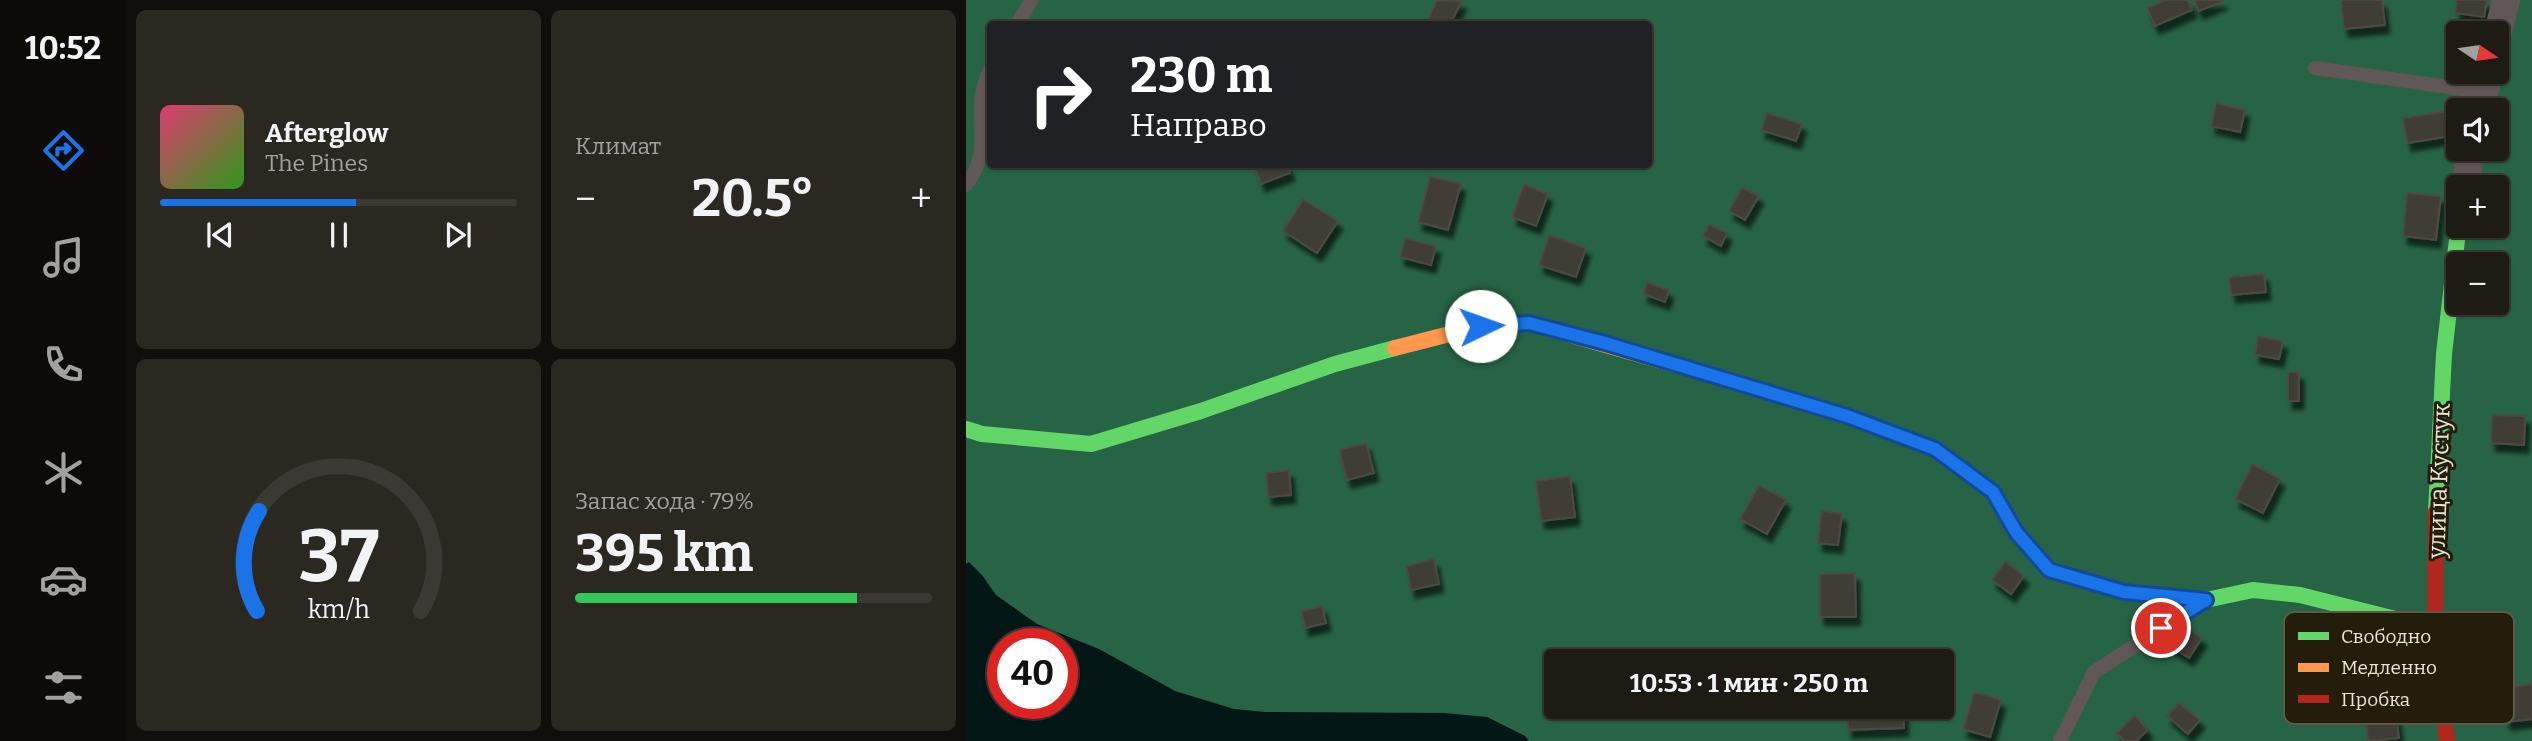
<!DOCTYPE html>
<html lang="ru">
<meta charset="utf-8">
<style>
body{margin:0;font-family:Bitter,serif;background:#2b2822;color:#f1f3f6;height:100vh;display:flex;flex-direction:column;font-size:26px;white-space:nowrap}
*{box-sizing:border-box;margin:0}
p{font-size:23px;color:#a1a1a0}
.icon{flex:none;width:38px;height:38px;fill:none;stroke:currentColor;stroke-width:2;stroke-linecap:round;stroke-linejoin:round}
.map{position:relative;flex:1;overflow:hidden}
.panel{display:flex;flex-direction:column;gap:10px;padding:10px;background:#100f0b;width:840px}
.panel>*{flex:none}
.banner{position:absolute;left:21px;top:21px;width:665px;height:147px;border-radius:7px;box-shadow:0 2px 5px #0004,0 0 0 2px #3c3934;background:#202124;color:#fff;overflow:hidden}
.needle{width:46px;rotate:103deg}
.tools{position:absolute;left:1480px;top:21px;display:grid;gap:14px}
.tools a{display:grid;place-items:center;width:63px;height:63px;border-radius:7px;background:#1e1b14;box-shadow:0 2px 5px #0004,0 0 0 2px #3c3934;font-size:35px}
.speed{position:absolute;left:21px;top:628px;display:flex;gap:14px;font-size:35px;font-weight:700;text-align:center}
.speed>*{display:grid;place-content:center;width:91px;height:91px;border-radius:50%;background:#1e1b14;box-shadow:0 2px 5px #0004,0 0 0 2px #3c3934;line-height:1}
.speed .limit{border:10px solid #d22;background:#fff;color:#111}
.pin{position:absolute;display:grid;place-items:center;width:60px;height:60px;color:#fff;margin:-30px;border:4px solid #fff;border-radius:50%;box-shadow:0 2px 7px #0007}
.me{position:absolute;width:77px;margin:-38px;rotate:87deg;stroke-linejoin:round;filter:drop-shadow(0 0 5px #0008)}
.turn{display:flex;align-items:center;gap:24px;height:147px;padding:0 28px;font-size:32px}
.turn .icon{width:91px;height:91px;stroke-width:2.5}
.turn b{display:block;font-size:49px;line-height:60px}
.big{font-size:52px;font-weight:700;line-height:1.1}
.panel .tile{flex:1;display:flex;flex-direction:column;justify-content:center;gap:10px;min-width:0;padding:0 24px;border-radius:10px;background:#2b2822}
.panel .dial{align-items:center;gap:0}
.dial svg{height:182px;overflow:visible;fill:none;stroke:#3c3934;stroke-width:7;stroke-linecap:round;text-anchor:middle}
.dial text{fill:#f1f3f6;stroke:none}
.song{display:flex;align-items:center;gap:21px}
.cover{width:84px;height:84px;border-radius:10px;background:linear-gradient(135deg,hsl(340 70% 55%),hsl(110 70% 35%))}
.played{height:7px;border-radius:4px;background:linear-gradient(90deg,#1a73e8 55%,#3c3934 55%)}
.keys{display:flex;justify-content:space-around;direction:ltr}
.heat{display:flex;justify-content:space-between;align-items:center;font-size:38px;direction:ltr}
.charge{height:10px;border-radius:5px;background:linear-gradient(90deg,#34c759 79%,#3c3934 0)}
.panel .tiles{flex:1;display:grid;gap:10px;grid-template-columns:repeat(2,1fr)}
.trip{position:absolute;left:578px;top:649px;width:410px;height:70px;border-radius:7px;background:#1e1b14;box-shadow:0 2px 5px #0004,0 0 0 2px #3c3934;font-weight:700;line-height:70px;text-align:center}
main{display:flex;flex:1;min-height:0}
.menu{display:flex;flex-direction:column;width:126px;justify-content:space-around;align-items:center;background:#0c0b08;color:#a1a1a0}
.menu .icon{width:49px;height:49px}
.menu .selected{color:#1a73e8}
.menu b{font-size:32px;color:#f1f3f6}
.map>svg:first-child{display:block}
</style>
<main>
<nav class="menu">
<b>10:52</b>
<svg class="icon selected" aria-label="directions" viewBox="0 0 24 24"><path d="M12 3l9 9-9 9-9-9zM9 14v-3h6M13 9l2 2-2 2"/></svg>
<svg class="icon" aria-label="music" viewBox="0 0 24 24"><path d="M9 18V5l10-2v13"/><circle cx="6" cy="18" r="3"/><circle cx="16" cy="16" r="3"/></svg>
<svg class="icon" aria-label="phone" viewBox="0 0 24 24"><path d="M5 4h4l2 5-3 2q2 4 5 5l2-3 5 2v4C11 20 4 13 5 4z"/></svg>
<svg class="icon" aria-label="climate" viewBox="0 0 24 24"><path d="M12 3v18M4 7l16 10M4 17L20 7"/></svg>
<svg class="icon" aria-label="car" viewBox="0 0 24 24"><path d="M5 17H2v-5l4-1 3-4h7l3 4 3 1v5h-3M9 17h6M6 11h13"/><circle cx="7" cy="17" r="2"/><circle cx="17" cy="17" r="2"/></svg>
<svg class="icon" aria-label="filters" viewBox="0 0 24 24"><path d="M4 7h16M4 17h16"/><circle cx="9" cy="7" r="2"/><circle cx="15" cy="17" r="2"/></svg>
</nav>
<section class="panel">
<div class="tiles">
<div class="tile">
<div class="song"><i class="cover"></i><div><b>Afterglow</b><p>The Pines</p></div></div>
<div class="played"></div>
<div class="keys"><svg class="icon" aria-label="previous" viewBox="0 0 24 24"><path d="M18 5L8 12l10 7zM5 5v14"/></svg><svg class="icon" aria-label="pause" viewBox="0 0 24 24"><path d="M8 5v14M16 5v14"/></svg><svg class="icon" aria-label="next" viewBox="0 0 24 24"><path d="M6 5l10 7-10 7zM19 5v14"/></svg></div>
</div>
<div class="tile"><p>Климат</p>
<div class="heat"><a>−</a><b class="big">20.5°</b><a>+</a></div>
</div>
<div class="tile dial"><svg viewBox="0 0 100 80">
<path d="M14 69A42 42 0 1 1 86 69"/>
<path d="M14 69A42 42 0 0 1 15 25" stroke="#1a73e8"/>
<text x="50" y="56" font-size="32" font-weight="700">37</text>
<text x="50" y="72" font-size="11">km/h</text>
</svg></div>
<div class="tile"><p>Запас хода · 79%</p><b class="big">395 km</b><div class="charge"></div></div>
</div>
</section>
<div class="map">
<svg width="1566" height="741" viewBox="0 0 1566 741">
<defs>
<filter id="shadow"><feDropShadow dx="4.5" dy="8" stdDeviation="2" flood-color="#0009"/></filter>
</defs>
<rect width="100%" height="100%" fill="#28241b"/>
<!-- forest -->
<path fill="#276445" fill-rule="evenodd" d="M 0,0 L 1566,0 L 1566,741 L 0,741 ZM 24,24 L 682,24 L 682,164 L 24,164 ZM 1493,33 L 1531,33 L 1531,72 L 1493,72 ZM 1493,110 L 1531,110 L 1531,149 L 1493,149 ZM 1493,187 L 1531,187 L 1531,226 L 1493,226 ZM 1493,264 L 1531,264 L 1531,303 L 1493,303 ZM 37,644 L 96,644 L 96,704 L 37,704 ZM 590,662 L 975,662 L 975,707 L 590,707 Z"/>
<!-- water -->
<path fill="#041717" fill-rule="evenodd" d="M 3,562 L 16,575 L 30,595 L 71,624 L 133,649 L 209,691 L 268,709 L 299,712 L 478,713 L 521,717 L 559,736 L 563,741 L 0,741 L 0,564 ZM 37,644 L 96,644 L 96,704 L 37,704 Z"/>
<!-- building -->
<g fill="#413e36" stroke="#4d4a42" stroke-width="2" filter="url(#shadow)">
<path d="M 471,0 L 496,1 L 484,24 L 473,24 L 462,19 Z"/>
<path d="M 1199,0 L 1222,0 L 1226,10 L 1189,26 L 1181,8 Z"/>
<path d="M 1228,0 L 1257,0 L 1257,1 L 1233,11 Z"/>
<path d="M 1375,0 L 1416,0 L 1419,25 L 1378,29 Z"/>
<path d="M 1491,0 L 1521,0 L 1518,17 L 1489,13 Z"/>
<path d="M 1250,103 L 1279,110 L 1274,132 L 1245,126 Z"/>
<path d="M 1487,110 L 1491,135 L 1441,143 L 1437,118 Z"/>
<path d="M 801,113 L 836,124 L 830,141 L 795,130 Z"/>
<path d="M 288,164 L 321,164 L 324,173 L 295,184 Z"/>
<path d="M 464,176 L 495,184 L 482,230 L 452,222 Z"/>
<path d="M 558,184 L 582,194 L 570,226 L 546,217 Z"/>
<path d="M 776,187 L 793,196 L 779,220 L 763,211 Z"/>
<path d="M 1441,193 L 1475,196 L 1470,240 L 1437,236 Z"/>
<path d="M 337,199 L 372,221 L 351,253 L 317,231 Z"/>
<path d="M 743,224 L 761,233 L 755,246 L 737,236 Z"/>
<path d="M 583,235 L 620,248 L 610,277 L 573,265 Z"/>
<path d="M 439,238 L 470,246 L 465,265 L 434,257 Z"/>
<path d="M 1298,274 L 1300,292 L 1265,295 L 1263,277 Z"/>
<path d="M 681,282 L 703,290 L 699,302 L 677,294 Z"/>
<path d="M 1292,336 L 1317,341 L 1313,359 L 1289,355 Z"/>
<rect x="1322" y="372" width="11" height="29"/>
<path d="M 1526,415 L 1559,416 L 1558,445 L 1525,443 Z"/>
<path d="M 400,443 L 408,473 L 381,480 L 373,450 Z"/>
<path d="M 1286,464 L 1314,479 L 1297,513 L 1269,499 Z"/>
<path d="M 323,470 L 325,495 L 302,497 L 300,473 Z"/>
<path d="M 604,476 L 609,517 L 575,521 L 570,481 Z"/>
<path d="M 793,485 L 820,500 L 801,534 L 774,519 Z"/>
<path d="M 855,511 L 876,514 L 872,545 L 852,543 Z"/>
<path d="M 468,559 L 473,584 L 445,590 L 440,566 Z"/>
<path d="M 1039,561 L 1058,576 L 1045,594 L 1026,580 Z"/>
<path d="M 889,573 L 890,617 L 854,617 L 854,574 Z"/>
<path d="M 356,606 L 360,623 L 339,628 L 335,611 Z"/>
<path d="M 1218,626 L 1236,638 L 1223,658 L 1204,646 Z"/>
<path d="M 1566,684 L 1566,719 L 1540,722 L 1537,688 Z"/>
<path d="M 1008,692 L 1035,700 L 1024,737 L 997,729 Z"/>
<path d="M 1213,703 L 1234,720 L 1222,734 L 1201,716 Z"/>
<path d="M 881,707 L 937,707 L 938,728 L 882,730 Z"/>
<path d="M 1169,715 L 1182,730 L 1170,741 L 1158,741 L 1150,733 Z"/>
<path d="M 1430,716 L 1433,738 L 1402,741 L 1400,721 Z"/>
</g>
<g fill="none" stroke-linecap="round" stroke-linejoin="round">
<!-- lane -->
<g stroke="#605756" stroke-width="14">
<path d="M 51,24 L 66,0"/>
<path d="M 1349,68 L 1517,92"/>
<path d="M 0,185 C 31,146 2,111 24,70"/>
<path d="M 1094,741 L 1128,672 L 1227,608"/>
</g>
<!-- street -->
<g stroke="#605756" stroke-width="28">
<path d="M 1531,37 L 1540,0"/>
<path d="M 1514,110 L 1523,72"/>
<path d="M 1499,187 L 1505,149"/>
</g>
<!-- fast -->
<g stroke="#63d668" stroke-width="16">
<path d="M 0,429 L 16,434 L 125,444 L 235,411 L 369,364 L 429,348"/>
<path d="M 997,470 L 1026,492 L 1050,532 L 1083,570 L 1158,592 L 1240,600 L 1287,590 L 1334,595 L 1469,629"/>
<path d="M 1470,512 L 1478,354 L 1493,222"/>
</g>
<!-- slow -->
<path stroke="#ff974d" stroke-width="16" d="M 429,348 L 515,326 L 563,323 L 710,365"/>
<!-- jam -->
<g stroke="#b3261e" stroke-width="16">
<path d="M 710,365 L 881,416 L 969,449 L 997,470"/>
<path d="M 1470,512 L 1469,629 L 1481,741"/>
</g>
</g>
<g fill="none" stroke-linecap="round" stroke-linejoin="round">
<defs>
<path id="route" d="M 515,326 L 563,323 L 639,343 L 881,416 L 969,449 L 1027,492 L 1050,532 L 1083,570 L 1158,592 L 1240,600 L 1195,628"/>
</defs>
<!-- route casing -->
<use href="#route" stroke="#114b97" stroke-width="18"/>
<!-- route -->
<use href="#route" stroke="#1a73e8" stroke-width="12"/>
</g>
<g text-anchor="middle" stroke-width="6" stroke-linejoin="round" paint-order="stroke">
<!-- street labels -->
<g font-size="24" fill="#e7e3d7" stroke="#241d0c">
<text transform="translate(1473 481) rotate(-88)" y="8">улица Кустук</text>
</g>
</g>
<!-- legend -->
<rect x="1318" y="612" width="230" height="112" rx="10" fill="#241d0c" stroke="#5e5849" stroke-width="2"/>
<rect x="1332" y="632" width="31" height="8" fill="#63d668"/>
<rect x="1332" y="663" width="31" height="9" fill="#ff974d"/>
<rect x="1332" y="695" width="31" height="8" fill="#b3261e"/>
<g font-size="19" fill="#e7e3d7">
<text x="1375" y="643">Свободно</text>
<text x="1375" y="674">Медленно</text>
<text x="1375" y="706">Пробка</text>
</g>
</svg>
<div class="tools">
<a><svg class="needle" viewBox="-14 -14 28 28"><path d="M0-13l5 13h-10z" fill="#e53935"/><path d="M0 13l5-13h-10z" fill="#a1a1a0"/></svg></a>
<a><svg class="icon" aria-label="sound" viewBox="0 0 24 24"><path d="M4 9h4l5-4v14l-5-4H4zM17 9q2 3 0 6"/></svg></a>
<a>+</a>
<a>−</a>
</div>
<div class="speed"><div class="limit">40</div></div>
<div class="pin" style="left:1195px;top:628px;background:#d93025"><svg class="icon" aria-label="arrive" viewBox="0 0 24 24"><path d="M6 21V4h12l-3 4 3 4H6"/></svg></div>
<svg class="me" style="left:515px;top:326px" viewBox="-20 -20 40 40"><circle r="19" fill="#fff"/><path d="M0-13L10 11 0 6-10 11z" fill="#1a73e8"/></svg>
<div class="trip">10:53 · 1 мин · 250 m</div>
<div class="banner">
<div class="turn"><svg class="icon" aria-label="right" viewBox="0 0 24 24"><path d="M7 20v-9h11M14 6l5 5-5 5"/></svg><div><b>230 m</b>Направо</div></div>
</div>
</div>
</main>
